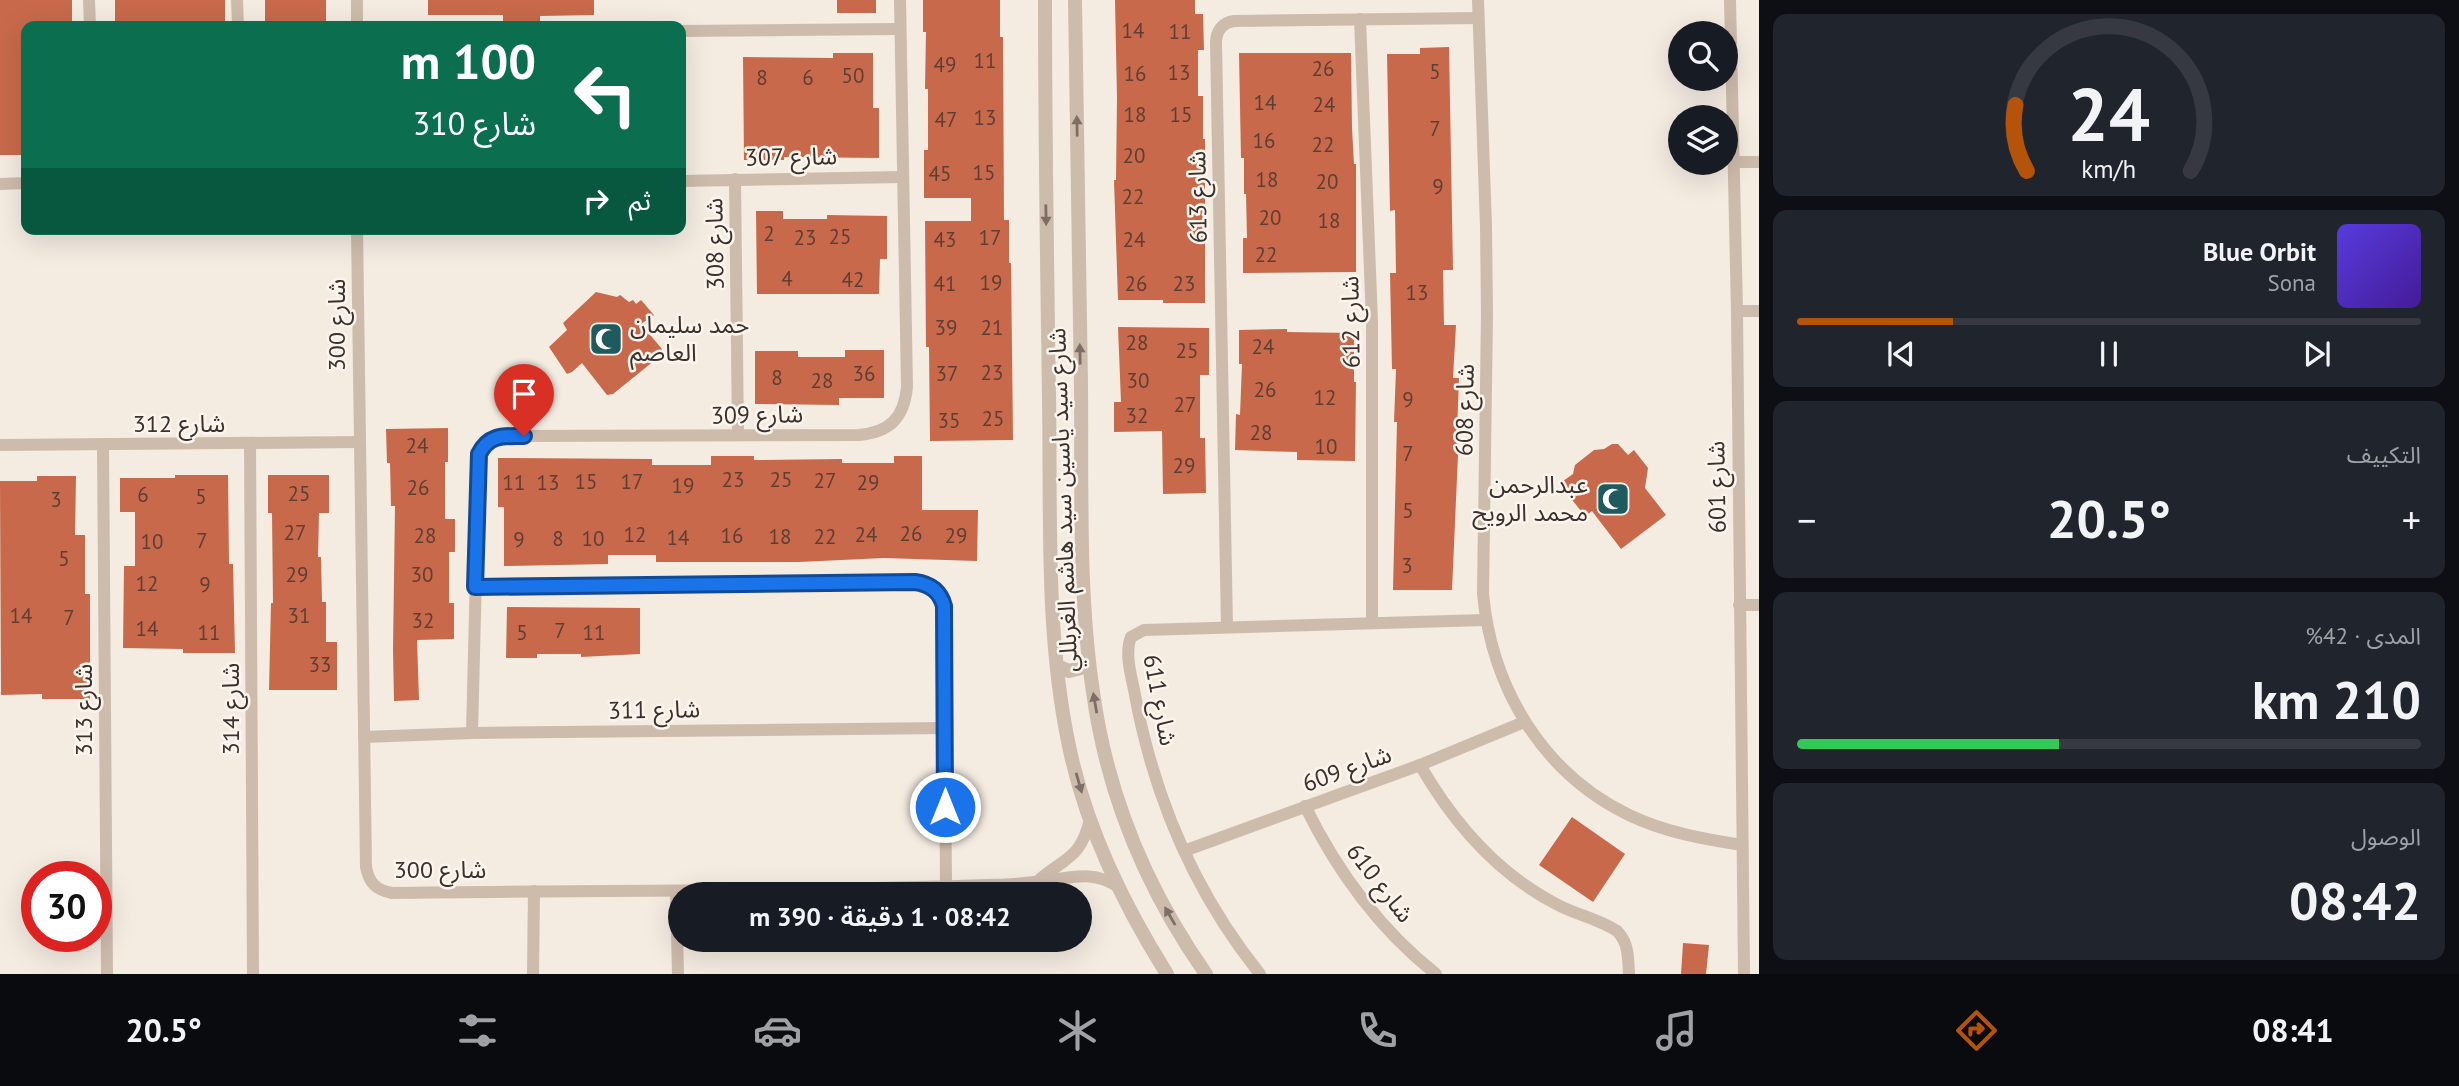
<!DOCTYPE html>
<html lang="ar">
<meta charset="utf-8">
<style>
body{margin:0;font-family:"PT Sans","Noto Sans Arabic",sans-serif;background:#20242c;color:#f1f3f6;direction:rtl;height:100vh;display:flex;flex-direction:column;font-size:26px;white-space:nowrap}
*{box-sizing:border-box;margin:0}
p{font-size:23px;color:#9ea1a6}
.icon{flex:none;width:38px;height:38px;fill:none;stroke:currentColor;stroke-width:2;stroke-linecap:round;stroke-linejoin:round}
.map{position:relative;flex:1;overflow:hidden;direction:ltr}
.drawer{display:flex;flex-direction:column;gap:14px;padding:14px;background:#0d0f14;width:700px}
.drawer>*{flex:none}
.top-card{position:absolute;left:21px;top:21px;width:665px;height:214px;border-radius:14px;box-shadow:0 7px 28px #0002;direction:rtl;background:#0b6e4f;color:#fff;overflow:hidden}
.fabs{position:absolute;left:1668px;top:21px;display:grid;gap:14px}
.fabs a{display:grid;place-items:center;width:70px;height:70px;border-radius:50%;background:#171b24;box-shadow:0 7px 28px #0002;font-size:35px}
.speed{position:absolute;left:21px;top:861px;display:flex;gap:14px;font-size:35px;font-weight:700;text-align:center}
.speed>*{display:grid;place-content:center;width:91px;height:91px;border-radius:50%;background:#171b24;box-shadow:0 7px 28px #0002;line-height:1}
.speed .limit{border:10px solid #d22;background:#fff;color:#111}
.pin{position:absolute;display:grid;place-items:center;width:60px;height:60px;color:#fff;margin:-72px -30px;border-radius:50% 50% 50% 0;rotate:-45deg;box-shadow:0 0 7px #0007}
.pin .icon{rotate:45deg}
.me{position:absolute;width:77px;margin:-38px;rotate:0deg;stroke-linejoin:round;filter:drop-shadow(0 0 5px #0008)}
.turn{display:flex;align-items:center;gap:24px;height:147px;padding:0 35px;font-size:32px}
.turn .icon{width:91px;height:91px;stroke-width:2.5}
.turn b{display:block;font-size:49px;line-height:60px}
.then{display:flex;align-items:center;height:66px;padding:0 35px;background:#0003;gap:14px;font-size:26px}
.big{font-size:52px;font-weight:600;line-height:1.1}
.drawer .tile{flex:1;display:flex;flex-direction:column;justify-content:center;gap:10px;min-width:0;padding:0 24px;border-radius:14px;background:#20242c}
.drawer .dial{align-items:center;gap:0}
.dial svg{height:182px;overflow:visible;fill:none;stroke:#363941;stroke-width:7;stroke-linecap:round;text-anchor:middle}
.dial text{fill:#f1f3f6;stroke:none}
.song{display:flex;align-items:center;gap:21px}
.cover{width:84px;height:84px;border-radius:10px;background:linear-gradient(135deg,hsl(250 70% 55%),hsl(260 70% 35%))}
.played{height:7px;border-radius:4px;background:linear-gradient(90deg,#b45309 25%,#363941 25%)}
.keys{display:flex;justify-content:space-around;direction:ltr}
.heat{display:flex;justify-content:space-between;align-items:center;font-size:38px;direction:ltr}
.charge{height:10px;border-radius:5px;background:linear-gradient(90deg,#34c759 42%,#363941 0)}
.trip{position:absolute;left:668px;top:882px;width:424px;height:70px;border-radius:35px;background:#171b24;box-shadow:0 7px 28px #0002;font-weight:600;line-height:70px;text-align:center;direction:rtl}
.tab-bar{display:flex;height:112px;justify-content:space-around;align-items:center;background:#090b0e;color:#9ea1a6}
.tab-bar .icon{width:49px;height:49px}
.tab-bar .current{color:#b45309}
.tab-bar b{font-size:32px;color:#f1f3f6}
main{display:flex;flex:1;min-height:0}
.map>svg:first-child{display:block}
</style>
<main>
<section class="drawer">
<div class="tile dial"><svg viewBox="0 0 100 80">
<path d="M14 69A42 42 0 1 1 86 69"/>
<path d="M14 69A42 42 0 0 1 9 40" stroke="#b45309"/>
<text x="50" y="56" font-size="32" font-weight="700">24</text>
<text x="50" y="72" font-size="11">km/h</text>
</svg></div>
<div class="tile">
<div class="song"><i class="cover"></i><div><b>Blue Orbit</b><p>Sona</p></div></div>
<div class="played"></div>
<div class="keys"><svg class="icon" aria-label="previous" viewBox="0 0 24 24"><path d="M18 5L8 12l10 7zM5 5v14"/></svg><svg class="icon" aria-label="pause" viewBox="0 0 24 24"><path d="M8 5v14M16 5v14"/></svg><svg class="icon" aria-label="next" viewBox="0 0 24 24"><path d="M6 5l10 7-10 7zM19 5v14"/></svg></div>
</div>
<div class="tile"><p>التكييف</p>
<div class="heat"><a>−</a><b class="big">20.5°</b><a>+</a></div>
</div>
<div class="tile"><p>المدى · 42%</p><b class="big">210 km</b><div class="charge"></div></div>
<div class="tile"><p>الوصول</p><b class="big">08:42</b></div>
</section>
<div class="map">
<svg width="1759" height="974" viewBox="0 0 1759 974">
<rect width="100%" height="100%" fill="#f4ebe1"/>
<!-- building -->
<g fill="#c8694b">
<path d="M 0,0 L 72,0 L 72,26 L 26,26 L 26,155 L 0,155 Z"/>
<rect x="115" y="0" width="110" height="26"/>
<rect x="265" y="0" width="61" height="26"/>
<path d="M 428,0 L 594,0 L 594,15 L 540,16 L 540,21 L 503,21 L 503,15 L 428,15 Z"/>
<rect x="837" y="0" width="39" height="13"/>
<path d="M 923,0 L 1000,0 L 1000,37 L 1003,37 L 1004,220 L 1009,220 L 1009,263 L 1011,263 L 1013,440 L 930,441 L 929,347 L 926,347 L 925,221 L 971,221 L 971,198 L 924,198 L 924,150 L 928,150 L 928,89 L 925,89 L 926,32 L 923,32 Z"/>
<path d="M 1115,0 L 1195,0 L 1195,14 L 1203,14 L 1204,50 L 1198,50 L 1198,96 L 1203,96 L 1203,139 L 1205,139 L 1205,303 L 1163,303 L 1163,300 L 1118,300 L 1114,180 L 1116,180 L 1117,98 Z"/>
<path d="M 1449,47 L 1453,270 L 1443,270 L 1444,325 L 1456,325 L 1453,378 L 1459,378 L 1457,432 L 1459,432 L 1452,590 L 1393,590 L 1397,422 L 1394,422 L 1396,369 L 1392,369 L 1390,273 L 1396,273 L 1395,210 L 1390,211 L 1387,54 L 1420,54 L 1420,48 Z"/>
<path d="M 833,53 L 873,53 L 873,108 L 879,108 L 879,158 L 784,157 L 784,160 L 744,160 L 743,57 L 833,58 Z"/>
<path d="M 1239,53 L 1351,53 L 1352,129 L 1354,164 L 1356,164 L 1356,272 L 1243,273 L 1243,238 L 1247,238 L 1246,194 L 1244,194 L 1244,158 L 1241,158 Z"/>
<path d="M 756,211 L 783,211 L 783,219 L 827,219 L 827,215 L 887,216 L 887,259 L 880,259 L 879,294 L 757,294 Z"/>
<path d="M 596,292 L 617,297 L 620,295 L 629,302 L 633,300 L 636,304 L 641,300 L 654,315 L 641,324 L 662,349 L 660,356 L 613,394 L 607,395 L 582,363 L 572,372 L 567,374 L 549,347 L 567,330 L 563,323 Z"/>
<path d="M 1118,327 L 1209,328 L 1209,375 L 1200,375 L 1200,438 L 1205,438 L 1206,493 L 1163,494 L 1162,431 L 1114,432 L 1114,402 L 1121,402 Z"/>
<path d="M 1287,329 L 1287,332 L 1354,333 L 1354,382 L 1356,382 L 1355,461 L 1297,460 L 1297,452 L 1235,450 L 1236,414 L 1240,415 L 1242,364 L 1239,364 L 1239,330 Z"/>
<path d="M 845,350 L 884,350 L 884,398 L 839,398 L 839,405 L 755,404 L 755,351 L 798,351 L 798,357 L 845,357 Z"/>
<path d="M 448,428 L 448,462 L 445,462 L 445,519 L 455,519 L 455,552 L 449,552 L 449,603 L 454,603 L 454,639 L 417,640 L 419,700 L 394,701 L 393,650 L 395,506 L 391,506 L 390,463 L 387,463 L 386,429 Z"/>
<path d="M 1612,444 L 1618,444 L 1628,455 L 1634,450 L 1648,468 L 1645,488 L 1666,515 L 1621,549 L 1592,511 L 1585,516 L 1561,486 L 1563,481 L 1573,474 L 1575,465 L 1594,450 L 1604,449 Z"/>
<path d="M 711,456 L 754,456 L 754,460 L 842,459 L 842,463 L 894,463 L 894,456 L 922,456 L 922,510 L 978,510 L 977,561 L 884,558 L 799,562 L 656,562 L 656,555 L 608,555 L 608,564 L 504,566 L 504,507 L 498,507 L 498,458 L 652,459 L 652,465 L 711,465 Z"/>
<path d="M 175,475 L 228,475 L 229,564 L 233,564 L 235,653 L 183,653 L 183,649 L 123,648 L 124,566 L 135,566 L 135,512 L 120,512 L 120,478 L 175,478 Z"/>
<path d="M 268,475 L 329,475 L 329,513 L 319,513 L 318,557 L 321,557 L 322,602 L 326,602 L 326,642 L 337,642 L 337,690 L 269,690 L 271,603 L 273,603 L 272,513 L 268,513 Z"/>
<path d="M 37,476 L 76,476 L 75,535 L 85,535 L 85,594 L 90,594 L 90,699 L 42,699 L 42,694 L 1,695 L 0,481 L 37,481 Z"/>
<path d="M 507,607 L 640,608 L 640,654 L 581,657 L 581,654 L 537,654 L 537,658 L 506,658 Z"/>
<path d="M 1572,817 L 1625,854 L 1593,902 L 1539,865 Z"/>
<path d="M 1683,943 L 1709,945 L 1706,974 L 1681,974 Z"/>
</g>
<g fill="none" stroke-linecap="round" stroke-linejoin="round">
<!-- minor -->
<g stroke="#cdbbac" stroke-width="12">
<path d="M 89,0 L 90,26"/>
<path d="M 237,0 L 238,26"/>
<path d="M 357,0 L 357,26"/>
<path d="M 1478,0 L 1486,226 L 1487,315 L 1483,594 C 1492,688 1542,773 1629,815 C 1664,832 1703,839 1742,845"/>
<path d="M 1730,0 L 1737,311 L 1744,974"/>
<path d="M 1360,19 L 1372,321 L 1372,623"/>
<path d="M 681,31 L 900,29"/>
<path d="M 1734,162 L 1759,162"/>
<path d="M 735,179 L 738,435"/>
<path d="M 681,181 L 902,177"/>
<path d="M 0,184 L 26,183"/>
<path d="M 357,229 L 366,867 C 369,883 376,890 392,893 C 590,890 789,892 987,885 C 1008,885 1030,883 1051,880 C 1075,877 1094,871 1117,886"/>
<path d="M 1737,311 L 1759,311"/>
<path d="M 250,444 L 253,974"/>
<path d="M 0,445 L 359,442"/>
<path d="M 103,446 L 107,974"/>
<path d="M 475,588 L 915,582 C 930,584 940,591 944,606 L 946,886"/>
<path d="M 1739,605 L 1759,605"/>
<path d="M 1227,627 L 1216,43 C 1216,31 1222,23 1234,21 L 1478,18"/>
<path d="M 472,733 L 479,454 L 490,439 L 499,436 L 859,435 C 890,432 904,418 907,387 L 900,0"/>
<path d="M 364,737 L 472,733 L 944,728"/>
<path d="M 1420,765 C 1454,824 1497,874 1558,905 C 1577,915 1599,919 1617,931 C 1629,943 1628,958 1629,974"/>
<path d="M 1305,806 C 1337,871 1379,929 1436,974"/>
<path d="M 1184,851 L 1420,765 L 1524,722"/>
<path d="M 1039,880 C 1066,857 1081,858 1090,819"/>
<path d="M 676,891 L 678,974"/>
<path d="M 533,974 L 534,891"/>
<path d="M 1260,974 C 1195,893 1154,797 1135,695 C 1132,678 1124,654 1131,637 L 1144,630 L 1485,620"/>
</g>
<!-- tertiary -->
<g stroke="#cdbbac" stroke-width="14">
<path d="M 1045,0 C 1045,133 1047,265 1049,398 C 1051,513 1045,633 1069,746 C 1086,828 1123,904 1167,974"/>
<path d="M 1075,0 C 1077,129 1079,257 1081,386 C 1082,487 1078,592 1093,692 C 1107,794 1147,890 1206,974"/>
<path d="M 1057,666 L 1069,671 L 1089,666"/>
</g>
</g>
<!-- one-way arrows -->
<defs><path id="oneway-solid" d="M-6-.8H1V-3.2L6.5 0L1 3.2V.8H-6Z" transform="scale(1.75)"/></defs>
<g fill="#7d6f65">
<use href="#oneway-solid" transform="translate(1077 126) rotate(-91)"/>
<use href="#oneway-solid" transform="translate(1046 215) rotate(89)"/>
<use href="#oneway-solid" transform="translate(1080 354) rotate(-91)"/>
<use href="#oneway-solid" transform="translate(1095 703) rotate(-100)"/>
<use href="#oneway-solid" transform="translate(1079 783) rotate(74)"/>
<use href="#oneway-solid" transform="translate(1170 916) rotate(-120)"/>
</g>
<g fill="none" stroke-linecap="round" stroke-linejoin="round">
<defs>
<path id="route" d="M 524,436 C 504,436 489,434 479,454 L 475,587 L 915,582 C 930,584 940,591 944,606 L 945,807"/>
</defs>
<!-- route casing -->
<use href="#route" stroke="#114b97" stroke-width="18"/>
<!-- route -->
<use href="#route" stroke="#1a73e8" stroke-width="12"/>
</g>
<!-- icons -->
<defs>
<symbol id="mosque-square" viewBox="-11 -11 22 22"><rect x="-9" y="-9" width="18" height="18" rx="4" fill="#1f5a5e" stroke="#fbf5ee"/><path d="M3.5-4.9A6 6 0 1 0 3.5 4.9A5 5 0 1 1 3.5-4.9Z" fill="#fff"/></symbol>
</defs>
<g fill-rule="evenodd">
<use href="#mosque-square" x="587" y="320" width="38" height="38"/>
<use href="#mosque-square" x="1594" y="480" width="38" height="38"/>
</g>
<g text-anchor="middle" stroke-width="5" stroke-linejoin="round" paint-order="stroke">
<!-- number labels -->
<g font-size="21" fill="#5e3e33">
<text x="1133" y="38">14</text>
<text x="1180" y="39">11</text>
<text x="985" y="68">11</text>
<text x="945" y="72">49</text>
<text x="1323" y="76">26</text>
<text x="1435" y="79">5</text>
<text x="1179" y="80">13</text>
<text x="1135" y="81">16</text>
<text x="853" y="83">50</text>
<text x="762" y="85">8</text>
<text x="808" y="85">6</text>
<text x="1265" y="110">14</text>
<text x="1324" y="112">24</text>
<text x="1135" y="122">18</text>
<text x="1181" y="122">15</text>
<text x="985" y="125">13</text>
<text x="946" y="127">47</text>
<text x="1435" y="136">7</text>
<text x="1264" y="148">16</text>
<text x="1323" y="152">22</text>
<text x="1134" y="163">20</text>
<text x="984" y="180">15</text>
<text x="940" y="181">45</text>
<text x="1267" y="187">18</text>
<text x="1327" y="189">20</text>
<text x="1438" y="194">9</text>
<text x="1133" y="204">22</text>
<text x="1270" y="225">20</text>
<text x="1329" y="228">18</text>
<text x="769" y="241">2</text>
<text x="840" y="244">25</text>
<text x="805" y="245">23</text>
<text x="990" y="245">17</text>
<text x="945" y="247">43</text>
<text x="1134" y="247">24</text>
<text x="1266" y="262">22</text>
<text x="787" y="286">4</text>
<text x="853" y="287">42</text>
<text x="991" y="290">19</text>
<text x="945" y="291">41</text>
<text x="1136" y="291">26</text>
<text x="1184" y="291">23</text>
<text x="1417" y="300">13</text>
<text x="946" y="335">39</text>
<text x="992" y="335">21</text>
<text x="1137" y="350">28</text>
<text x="1263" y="354">24</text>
<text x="1187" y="358">25</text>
<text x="992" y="380">23</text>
<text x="864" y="381">36</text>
<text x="947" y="381">37</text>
<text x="777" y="385">8</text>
<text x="822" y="388">28</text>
<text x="1138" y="388">30</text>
<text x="1265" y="397">26</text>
<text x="1325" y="405">12</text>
<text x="1408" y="407">9</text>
<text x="1185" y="412">27</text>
<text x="1137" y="423">32</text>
<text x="993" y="426">25</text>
<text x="949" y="428">35</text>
<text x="1261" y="440">28</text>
<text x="417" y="453">24</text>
<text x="1326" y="454">10</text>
<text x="1408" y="461">7</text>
<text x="1184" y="473">29</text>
<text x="733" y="487">23</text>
<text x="781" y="487">25</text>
<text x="825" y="488">27</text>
<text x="586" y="489">15</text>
<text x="632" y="489">17</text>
<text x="514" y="490">11</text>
<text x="548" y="490">13</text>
<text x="868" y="490">29</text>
<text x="683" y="493">19</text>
<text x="418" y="495">26</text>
<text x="299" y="501">25</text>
<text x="143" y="502">6</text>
<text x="201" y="504">5</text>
<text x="56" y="507">3</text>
<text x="1408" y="518">5</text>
<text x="295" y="540">27</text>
<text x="911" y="541">26</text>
<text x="635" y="542">12</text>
<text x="866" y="542">24</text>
<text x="425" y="543">28</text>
<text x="732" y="543">16</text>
<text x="956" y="543">29</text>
<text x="780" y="544">18</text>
<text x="825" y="544">22</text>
<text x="678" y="545">14</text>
<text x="558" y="546">8</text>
<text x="593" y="546">10</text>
<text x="519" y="547">9</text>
<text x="202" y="548">7</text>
<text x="152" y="549">10</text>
<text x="64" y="566">5</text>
<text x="1407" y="573">3</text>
<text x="297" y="582">29</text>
<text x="422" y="582">30</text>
<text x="147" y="591">12</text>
<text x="205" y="592">9</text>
<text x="21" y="623">14</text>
<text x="299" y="623">31</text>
<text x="69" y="625">7</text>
<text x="423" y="628">32</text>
<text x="147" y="636">14</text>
<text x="560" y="638">7</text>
<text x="209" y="640">11</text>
<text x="522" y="640">5</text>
<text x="594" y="640">11</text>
<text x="320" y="672">33</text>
</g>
<!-- street labels -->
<g font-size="24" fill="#3b302b" stroke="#fbf5ee">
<text transform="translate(791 157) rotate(-1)" y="8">شارع 307</text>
<text transform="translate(1198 197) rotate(-91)" y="8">شارع 613</text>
<text transform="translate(715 244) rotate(-91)" y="8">شارع 308</text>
<text transform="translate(1351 322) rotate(-91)" y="8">شارع 612</text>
<text transform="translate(337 325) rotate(-90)" y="8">شارع 300</text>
<text transform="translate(1465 410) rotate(-89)" y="8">شارع 608</text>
<text transform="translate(757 415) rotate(-1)" y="8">شارع 309</text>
<text x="179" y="432">شارع 312</text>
<text transform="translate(1717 487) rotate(-91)" y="8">شارع 601</text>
<text transform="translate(1063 500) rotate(-92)" y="8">شارع سيد ياسين سيد هاشم الغربللي</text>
<text transform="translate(1160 700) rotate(79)" y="8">شارع 611</text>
<text transform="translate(231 709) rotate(-90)" y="8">شارع 314</text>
<text transform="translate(84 710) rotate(-90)" y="8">شارع 313</text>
<text transform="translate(654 710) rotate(-1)" y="8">شارع 311</text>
<text transform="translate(1347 769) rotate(-20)" y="8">شارع 609</text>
<text x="440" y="878">شارع 300</text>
<text transform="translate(1380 883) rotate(52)" y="8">شارع 610</text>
</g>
<!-- poi labels -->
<g font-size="24" fill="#3b302b" stroke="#fbf5ee" text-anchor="start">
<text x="630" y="333">حمد سليمان<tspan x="630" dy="28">العاصم</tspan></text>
<text x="1588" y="493" text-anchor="end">عبدالرحمن<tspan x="1588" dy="28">محمد الرويح</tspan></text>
</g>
</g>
</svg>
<div class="fabs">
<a><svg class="icon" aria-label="search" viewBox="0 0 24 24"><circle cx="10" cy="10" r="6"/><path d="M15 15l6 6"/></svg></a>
<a><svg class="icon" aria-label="layers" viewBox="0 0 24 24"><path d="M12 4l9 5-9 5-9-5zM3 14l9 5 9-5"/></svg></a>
</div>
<div class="speed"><div class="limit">30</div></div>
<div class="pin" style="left:524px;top:436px;background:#d93025"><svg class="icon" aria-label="arrive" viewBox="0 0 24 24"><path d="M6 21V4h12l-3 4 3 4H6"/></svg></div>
<svg class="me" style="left:945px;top:807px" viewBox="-20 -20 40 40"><circle r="17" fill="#1a73e8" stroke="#fff" stroke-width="3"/><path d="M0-11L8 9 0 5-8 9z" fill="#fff"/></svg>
<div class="trip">08:42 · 1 دقيقة · 390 m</div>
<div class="top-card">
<div class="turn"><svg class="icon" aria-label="left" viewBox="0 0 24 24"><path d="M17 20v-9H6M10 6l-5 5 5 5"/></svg><div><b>100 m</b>شارع 310</div></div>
<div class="then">ثم<svg class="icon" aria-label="right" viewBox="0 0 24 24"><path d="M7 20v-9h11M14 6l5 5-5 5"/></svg></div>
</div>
</div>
</main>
<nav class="tab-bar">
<b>08:41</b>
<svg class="icon current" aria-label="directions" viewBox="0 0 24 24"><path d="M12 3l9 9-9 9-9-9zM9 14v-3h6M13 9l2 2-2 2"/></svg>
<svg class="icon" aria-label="music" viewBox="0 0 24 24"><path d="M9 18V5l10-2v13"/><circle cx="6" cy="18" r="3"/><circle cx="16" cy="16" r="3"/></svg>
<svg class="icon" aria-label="phone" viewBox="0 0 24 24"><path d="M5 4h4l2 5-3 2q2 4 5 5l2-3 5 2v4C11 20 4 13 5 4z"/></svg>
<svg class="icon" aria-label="climate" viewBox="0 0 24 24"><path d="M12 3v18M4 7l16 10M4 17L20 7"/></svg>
<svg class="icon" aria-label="car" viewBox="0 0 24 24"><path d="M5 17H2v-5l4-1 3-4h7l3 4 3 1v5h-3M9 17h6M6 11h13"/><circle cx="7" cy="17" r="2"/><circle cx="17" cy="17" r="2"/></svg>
<svg class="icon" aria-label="filters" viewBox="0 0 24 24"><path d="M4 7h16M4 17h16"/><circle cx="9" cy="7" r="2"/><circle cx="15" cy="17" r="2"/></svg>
<b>20.5°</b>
</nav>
